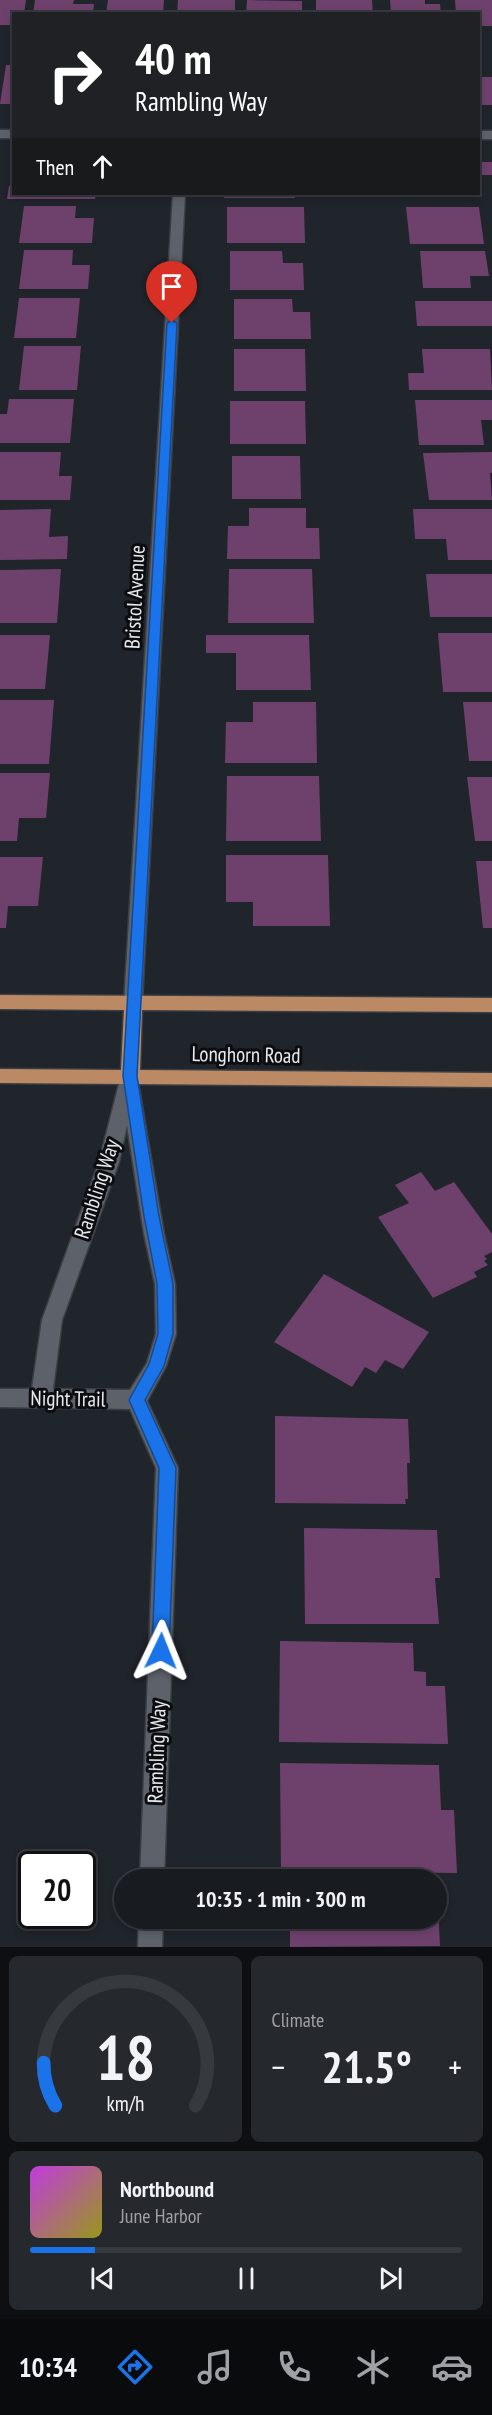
<!DOCTYPE html>
<meta charset="utf-8">
<style>
body{margin:0;font-family:"PT Sans Narrow",sans-serif;background:#25282d;color:#f1f3f6;height:100vh;display:flex;flex-direction:column;font-size:22px;white-space:nowrap}
*{box-sizing:border-box;margin:0}
p{font-size:20px;color:#9fa1a5}
.icon{flex:none;width:33px;height:33px;fill:none;stroke:currentColor;stroke-width:2;stroke-linecap:round;stroke-linejoin:round}
.map{position:relative;height:1947px;overflow:hidden}
.details{display:flex;flex-direction:column;gap:9px;padding:9px;background:#0d0f12;flex:1}
.details>*{flex:none}
.hud{position:absolute;left:12px;top:12px;width:468px;height:183px;border-radius:0px;box-shadow:0 3px 9px #0003,0 0 0 2px #36393e;background:#202124;color:#fff;overflow:hidden}
.speed{position:absolute;left:18px;top:1851px;display:flex;gap:12px;font-size:30px;font-weight:700;text-align:center}
.speed>*{display:grid;place-content:center;width:78px;height:78px;border-radius:50%;background:#181b20;box-shadow:0 3px 9px #0003,0 0 0 2px #36393e;line-height:1}
.speed .limit{border:3px solid #111;border-radius:9px;background:#fff;color:#111}
.pin{position:absolute;display:grid;place-items:center;width:51px;height:51px;color:#fff;margin:-62px -26px;border-radius:50% 50% 50% 0;rotate:-45deg;box-shadow:0 0 6px #0007}
.pin .icon{rotate:45deg}
.me{position:absolute;width:66px;margin:-33px;rotate:2deg;stroke-linejoin:round;filter:drop-shadow(0 0 4px #0008)}
.turn{display:flex;align-items:center;gap:21px;height:126px;padding:0 24px;font-size:27px}
.turn .icon{width:78px;height:78px;stroke-width:2.5}
.turn b{display:block;font-size:42px;line-height:51px}
.then{display:flex;align-items:center;height:57px;padding:0 24px;background:#0003;gap:12px;font-size:22px}
.big{font-size:45px;font-weight:700;line-height:1.1}
.details .card{flex:1;display:flex;flex-direction:column;justify-content:center;gap:9px;min-width:0;padding:0 21px;border-radius:9px;background:#25282d}
.details .dial{align-items:center;gap:0}
.dial svg{height:156px;overflow:visible;fill:none;stroke:#36393e;stroke-width:7;stroke-linecap:round;text-anchor:middle}
.dial text{fill:#f1f3f6;stroke:none}
.song{display:flex;align-items:center;gap:18px}
.cover{width:72px;height:72px;border-radius:9px;background:linear-gradient(135deg,hsl(290 70% 55%),hsl(60 70% 35%))}
.played{height:6px;border-radius:3px;background:linear-gradient(90deg,#1a73e8 15%,#36393e 15%)}
.keys{display:flex;justify-content:space-around;direction:ltr}
.heat{display:flex;justify-content:space-between;align-items:center;font-size:33px;direction:ltr}
.details .tiles{flex:1;display:grid;gap:9px;grid-template-columns:1fr 1fr}
.card:last-child{grid-column:span 2}
.trip{position:absolute;left:114px;top:1869px;width:333px;height:60px;border-radius:30px;background:#181b20;box-shadow:0 3px 9px #0003,0 0 0 2px #36393e;font-weight:700;line-height:60px;text-align:center}
.tab-bar{display:flex;height:96px;justify-content:space-around;align-items:center;background:#0a0b0d;color:#9fa1a5}
.tab-bar .icon{width:42px;height:42px}
.tab-bar .selected{color:#1a73e8}
.tab-bar b{font-size:27px;color:#f1f3f6}
.map>svg:first-child{display:block}
</style>
<div class="map">
<svg width="492" height="1947" viewBox="0 0 492 1947">
<rect width="100%" height="100%" fill="#20242b"/>
<!-- building -->
<g fill="#6e416d">
<path d="M 0,0 L 26,0 L 24,14 L 14,14 L 14,25 L 0,25 Z"/>
<path d="M 35,0 L 74,0 L 73,4 L 94,4 L 93,14 L 33,14 Z"/>
<path d="M 108,0 L 164,0 L 163,14 L 106,14 Z"/>
<path d="M 178,0 L 235,0 L 235,14 L 177,14 Z"/>
<path d="M 247,0 L 302,1 L 302,14 L 246,14 Z"/>
<path d="M 316,0 L 372,0 L 373,14 L 316,14 Z"/>
<path d="M 390,0 L 425,0 L 425,4 L 440,4 L 441,14 L 391,14 Z"/>
<path d="M 455,0 L 492,0 L 492,26 L 478,26 L 478,14 L 456,14 Z"/>
<path d="M 6,65 L 14,65 L 14,104 L 0,104 Z"/>
<rect x="478" y="77" width="14" height="28"/>
<rect x="478" y="162" width="14" height="13"/>
<path d="M 9,186 L 14,186 L 14,194 L 96,194 L 95,199 L 7,199 Z"/>
<rect x="224" y="194" width="71" height="4"/>
<path d="M 24,206 L 76,206 L 75,218 L 94,218 L 92,243 L 19,243 Z"/>
<path d="M 227,207 L 304,207 L 305,243 L 227,243 Z"/>
<path d="M 406,207 L 479,207 L 484,244 L 410,244 Z"/>
<path d="M 24,250 L 73,250 L 72,265 L 90,265 L 88,289 L 19,289 Z"/>
<path d="M 230,251 L 282,251 L 283,263 L 303,263 L 304,290 L 230,290 Z"/>
<path d="M 420,251 L 485,251 L 489,276 L 470,276 L 471,288 L 423,288 Z"/>
<path d="M 19,298 L 80,298 L 76,338 L 14,338 Z"/>
<path d="M 234,299 L 292,299 L 293,312 L 310,312 L 311,339 L 234,339 Z"/>
<path d="M 415,301 L 492,301 L 492,326 L 417,326 Z"/>
<path d="M 24,346 L 81,346 L 77,390 L 19,390 Z"/>
<path d="M 234,349 L 305,349 L 306,391 L 234,391 Z"/>
<path d="M 422,349 L 490,349 L 492,390 L 409,390 L 408,373 L 424,373 Z"/>
<path d="M 9,399 L 74,399 L 70,443 L 0,443 L 0,414 L 7,414 Z"/>
<path d="M 415,400 L 492,400 L 492,420 L 481,420 L 484,445 L 419,445 Z"/>
<path d="M 230,401 L 305,401 L 306,444 L 230,444 Z"/>
<path d="M 0,452 L 61,452 L 59,476 L 72,476 L 70,500 L 0,500 Z"/>
<path d="M 492,452 L 492,473 L 490,473 L 492,500 L 429,500 L 423,453 Z"/>
<path d="M 232,456 L 300,456 L 301,499 L 232,499 Z"/>
<path d="M 249,508 L 306,508 L 306,528 L 319,528 L 320,559 L 227,559 L 228,526 L 249,526 Z"/>
<path d="M 51,509 L 49,537 L 68,536 L 67,559 L 0,560 L 0,510 Z"/>
<path d="M 413,509 L 492,509 L 492,560 L 448,560 L 446,539 L 415,539 Z"/>
<path d="M 61,569 L 57,623 L 0,623 L 0,570 Z"/>
<path d="M 229,569 L 312,569 L 314,623 L 228,623 Z"/>
<path d="M 426,574 L 492,574 L 492,617 L 430,617 Z"/>
<path d="M 438,633 L 492,633 L 492,692 L 443,692 Z"/>
<path d="M 0,635 L 50,635 L 45,689 L 0,689 Z"/>
<path d="M 206,635 L 309,635 L 311,690 L 236,690 L 236,653 L 206,653 Z"/>
<path d="M 0,700 L 54,700 L 49,764 L 0,764 Z"/>
<path d="M 253,702 L 316,702 L 317,763 L 225,763 L 226,722 L 253,722 Z"/>
<path d="M 463,702 L 492,702 L 492,761 L 469,761 Z"/>
<path d="M 0,773 L 50,773 L 46,818 L 19,818 L 17,841 L 0,841 Z"/>
<path d="M 227,776 L 319,776 L 321,841 L 226,841 Z"/>
<path d="M 467,777 L 492,777 L 492,841 L 475,841 Z"/>
<path d="M 226,855 L 328,855 L 330,926 L 253,926 L 253,902 L 226,902 Z"/>
<path d="M 0,857 L 43,857 L 38,906 L 8,906 L 6,928 L 0,928 Z"/>
<path d="M 476,861 L 492,861 L 492,928 L 483,928 Z"/>
<path d="M 421,1172 L 435,1191 L 454,1182 L 492,1234 L 492,1252 L 484,1256 L 487,1259 L 484,1261 L 488,1265 L 474,1272 L 477,1277 L 433,1298 L 378,1217 L 409,1203 L 395,1185 Z"/>
<path d="M 324,1274 L 429,1332 L 403,1369 L 385,1360 L 376,1373 L 365,1367 L 352,1387 L 274,1342 Z"/>
<path d="M 275,1416 L 408,1419 L 410,1463 L 407,1463 L 408,1499 L 405,1499 L 406,1504 L 275,1503 Z"/>
<path d="M 304,1528 L 437,1530 L 440,1578 L 435,1578 L 439,1624 L 305,1624 Z"/>
<path d="M 280,1641 L 413,1643 L 414,1671 L 426,1672 L 426,1686 L 445,1686 L 448,1744 L 279,1742 Z"/>
<path d="M 280,1763 L 439,1765 L 441,1810 L 454,1810 L 457,1873 L 281,1871 Z"/>
<path d="M 436,1904 L 438,1904 L 440,1946 L 290,1947 L 290,1918 L 436,1918 Z"/>
</g>
<g fill="none" stroke-linecap="round" stroke-linejoin="round">
<defs>
<g id="minor">
<rect x="0" y="130" width="14" height="8"/>
<rect x="478" y="131" width="14" height="8"/>
<path d="M 173,194 L 185,194 L 142,1003 L 139,1008 L 133,1010 L 127,1008 L 124,1003 Z"/>
<path d="M 130,1069 L 137,1071 L 139,1076 L 138,1082 L 164,1234 L 175,1284 L 176,1334 L 166,1366 L 147,1401 L 178,1468 L 164,1880 L 140,1880 L 156,1468 L 130,1409 L 0,1407 L 0,1389 L 32,1389 L 42,1320 L 99,1162 L 121,1076 L 123,1071 ZM 127,1125 L 144,1234 L 155,1284 L 156,1334 L 147,1363 L 130,1390 L 53,1389 L 62,1320 L 119,1162 Z"/>
<path d="M 139,1918 L 163,1918 L 162,1947 L 138,1947 Z"/>
</g>
<path id="major" d="M 0,995 L 492,998 L 492,1012 L 142,1010 L 140,1070 L 492,1073 L 492,1087 L 0,1083 L 0,1069 L 121,1070 L 124,1010 L 0,1009 Z"/>
</defs>
<!-- minor casing -->
<use href="#minor" stroke="#3b3e43" stroke-width="3"/>
<!-- major casing -->
<use href="#major" stroke="#3b3e43" stroke-width="3"/>
<!-- minor -->
<use href="#minor" fill="#5d626a" fill-rule="evenodd"/>
<!-- major -->
<use href="#major" fill="#bb8a65" fill-rule="evenodd"/>
</g>
<!-- route -->
<path fill="#1a73e8" stroke="#114b97" stroke-width="1.5" d="M 172,320 L 177,323 L 137,1076 L 159,1216 L 173,1284 L 173,1334 L 164,1366 L 145,1400 L 176,1468 L 169,1651 L 167,1657 L 161,1659 L 155,1657 L 152,1651 L 159,1468 L 129,1400 L 149,1364 L 158,1334 L 157,1284 L 144,1216 L 123,1076 L 167,323 Z"/>
<g text-anchor="middle" stroke-width="6" stroke-linejoin="round" paint-order="stroke">
<!-- street labels -->
<g font-size="21" fill="#e7eaee" stroke="#0c0d10">
<text transform="translate(135 597) rotate(-87)" y="7">Bristol Avenue</text>
<text transform="translate(246 1055) rotate(1)" y="7">Longhorn Road</text>
<text transform="translate(97 1189) rotate(-72)" y="7">Rambling Way</text>
<text transform="translate(68 1399) rotate(1)" y="7">Night Trail</text>
<text transform="translate(157 1752) rotate(-88)" y="7">Rambling Way</text>
</g>
</g>
</svg>
<div class="speed"><div class="limit">20</div></div>
<div class="pin" style="left:172px;top:323px;background:#d93025"><svg class="icon" aria-label="arrive" viewBox="0 0 24 24"><path d="M6 21V4h12l-3 4 3 4H6"/></svg></div>
<svg class="me" style="left:161px;top:1651px" viewBox="-20 -20 40 40"><path d="M0-17L14 15 0 8-14 15z" fill="#1a73e8" stroke="#fff" stroke-width="4"/></svg>
<div class="trip">10:35 · 1 min · 300 m</div>
<div class="hud">
<div class="turn"><svg class="icon" aria-label="right" viewBox="0 0 24 24"><path d="M7 20v-9h11M14 6l5 5-5 5"/></svg><div><b>40 m</b>Rambling Way</div></div>
<div class="then">Then<svg class="icon" aria-label="ahead" viewBox="0 0 24 24"><path d="M12 20V5M6 11l6-6 6 6"/></svg></div>
</div>
</div>
<section class="details">
<div class="tiles">
<div class="card dial"><svg viewBox="0 0 100 80">
<path d="M14 69A42 42 0 1 1 86 69"/>
<path d="M14 69A42 42 0 0 1 8 47" stroke="#1a73e8"/>
<text x="50" y="56" font-size="32" font-weight="700">18</text>
<text x="50" y="72" font-size="11">km/h</text>
</svg></div>
<div class="card"><p>Climate</p>
<div class="heat"><a>−</a><b class="big">21.5°</b><a>+</a></div>
</div>
<div class="card">
<div class="song"><i class="cover"></i><div><b>Northbound</b><p>June Harbor</p></div></div>
<div class="played"></div>
<div class="keys"><svg class="icon" aria-label="previous" viewBox="0 0 24 24"><path d="M18 5L8 12l10 7zM5 5v14"/></svg><svg class="icon" aria-label="pause" viewBox="0 0 24 24"><path d="M8 5v14M16 5v14"/></svg><svg class="icon" aria-label="next" viewBox="0 0 24 24"><path d="M6 5l10 7-10 7zM19 5v14"/></svg></div>
</div>
</div>
</section>
<nav class="tab-bar">
<b>10:34</b>
<svg class="icon selected" aria-label="directions" viewBox="0 0 24 24"><path d="M12 3l9 9-9 9-9-9zM9 14v-3h6M13 9l2 2-2 2"/></svg>
<svg class="icon" aria-label="music" viewBox="0 0 24 24"><path d="M9 18V5l10-2v13"/><circle cx="6" cy="18" r="3"/><circle cx="16" cy="16" r="3"/></svg>
<svg class="icon" aria-label="phone" viewBox="0 0 24 24"><path d="M5 4h4l2 5-3 2q2 4 5 5l2-3 5 2v4C11 20 4 13 5 4z"/></svg>
<svg class="icon" aria-label="climate" viewBox="0 0 24 24"><path d="M12 3v18M4 7l16 10M4 17L20 7"/></svg>
<svg class="icon" aria-label="car" viewBox="0 0 24 24"><path d="M5 17H2v-5l4-1 3-4h7l3 4 3 1v5h-3M9 17h6M6 11h13"/><circle cx="7" cy="17" r="2"/><circle cx="17" cy="17" r="2"/></svg>
</nav>
